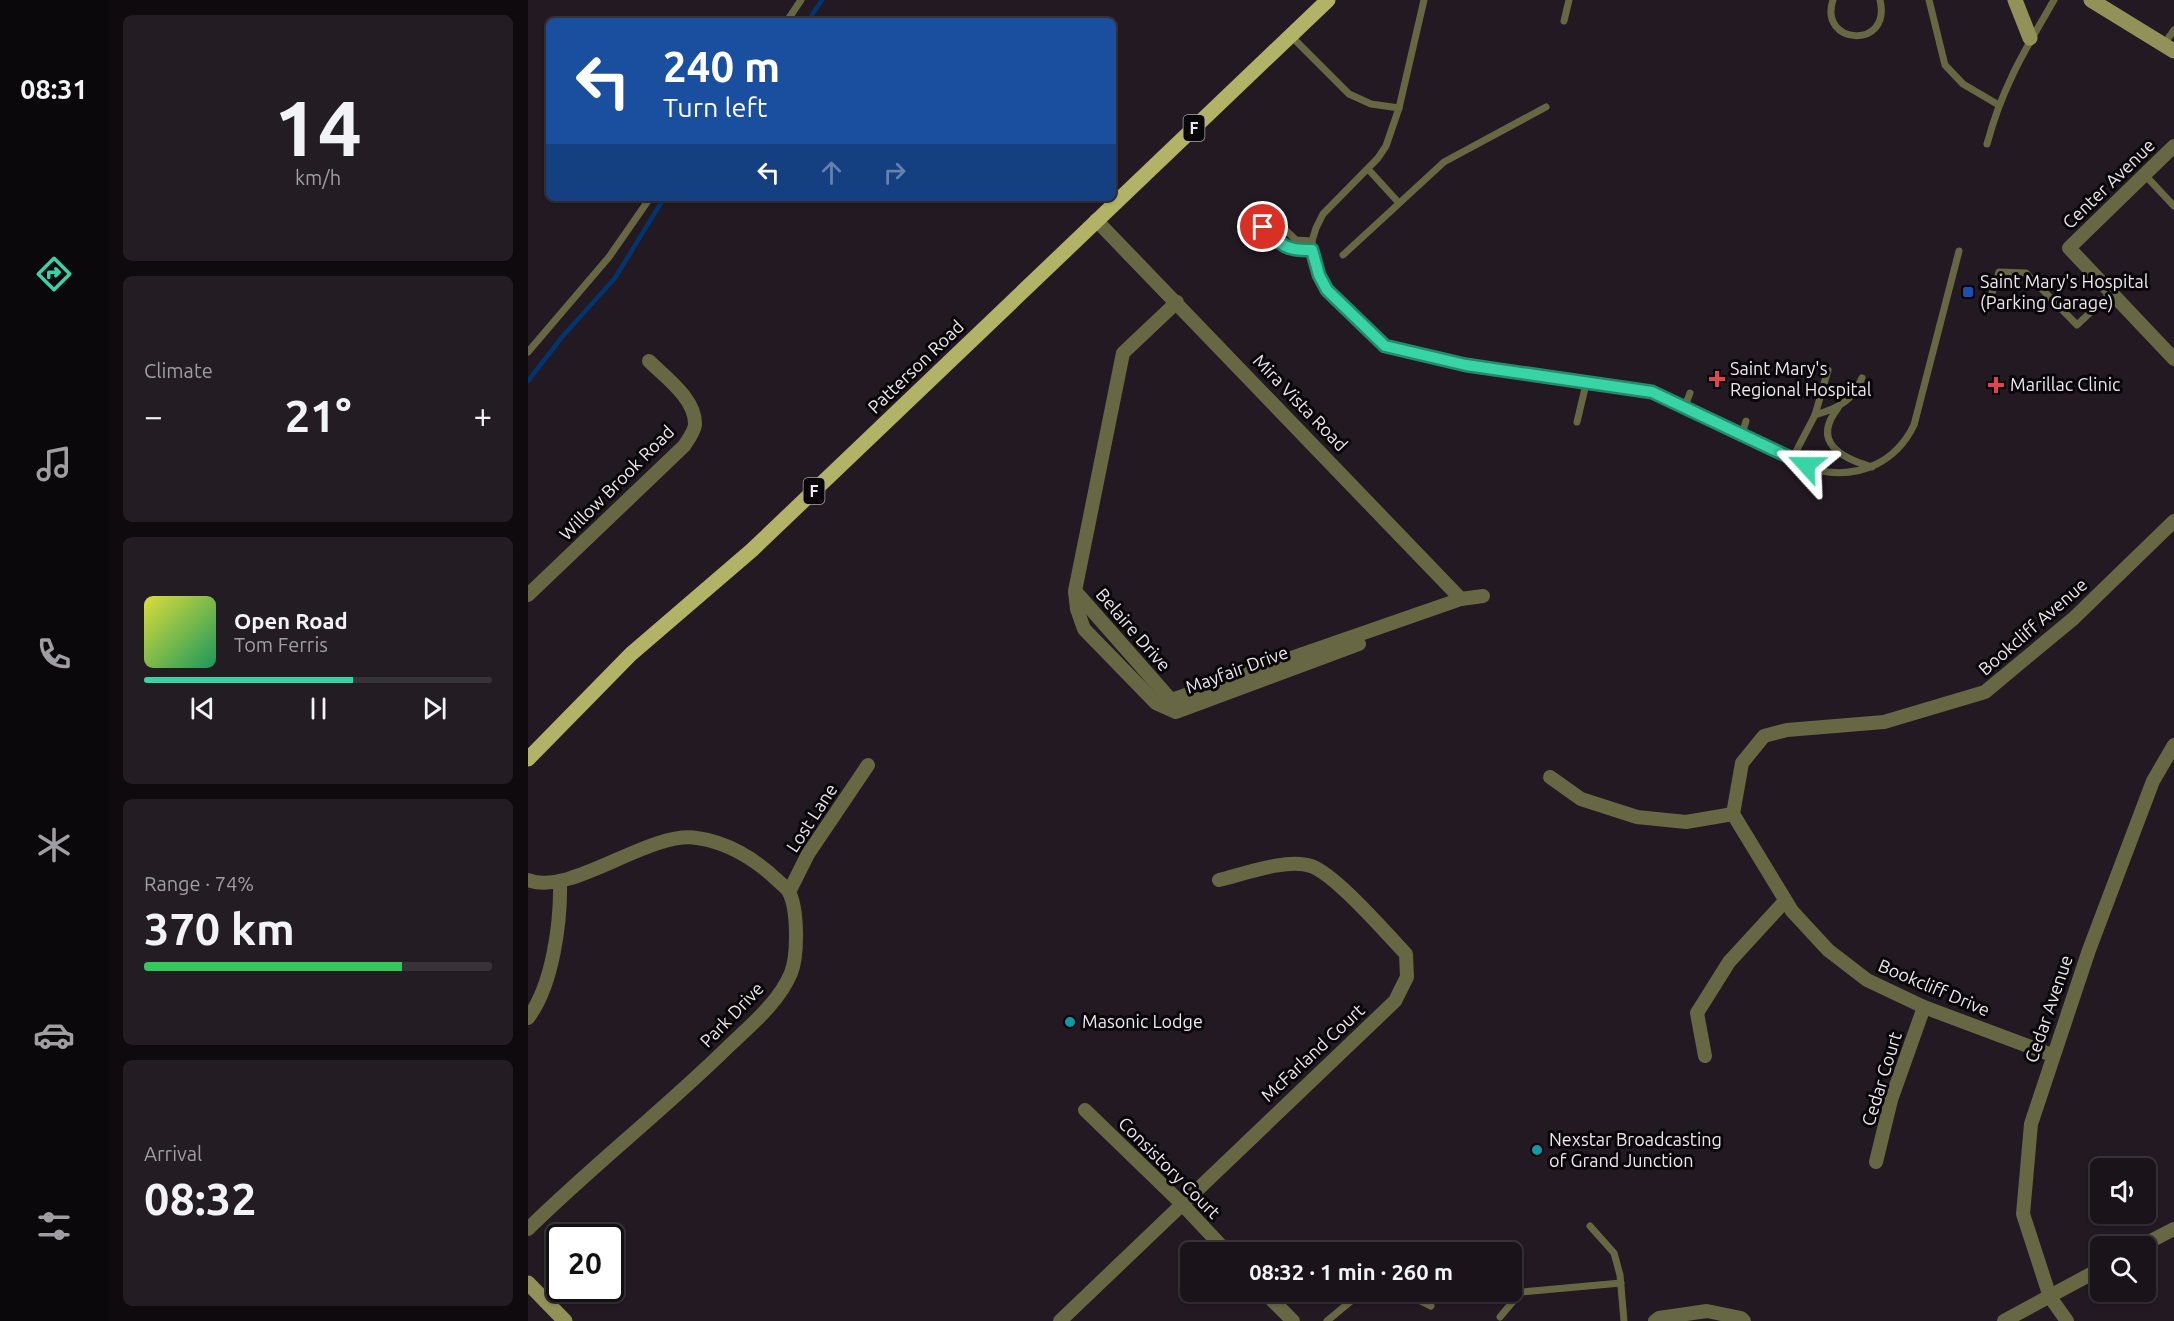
<!DOCTYPE html>
<meta charset="utf-8">
<style>
body{margin:0;font-family:Ubuntu,sans-serif;background:#231c23;color:#f1f3f6;height:100vh;display:flex;flex-direction:column;font-size:22px;white-space:nowrap}
*{box-sizing:border-box;margin:0}
p{font-size:20px;color:#9f9ea2}
.icon{flex:none;width:33px;height:33px;fill:none;stroke:currentColor;stroke-width:2;stroke-linecap:round;stroke-linejoin:round}
.map{position:relative;flex:1;overflow:hidden}
.panel{display:flex;flex-direction:column;gap:15px;padding:15px;background:#0e0a0e;width:420px}
.panel>*{flex:none}
.top-card{position:absolute;left:18px;top:18px;width:570px;height:183px;border-radius:9px;box-shadow:0 2px 4px #0004,0 0 0 2px #383239;background:#1a4fa0;color:#fff;overflow:hidden}
.controls{position:absolute;left:1562px;top:1158px;display:grid;gap:12px}
.controls a{display:grid;place-items:center;width:66px;height:66px;border-radius:9px;background:#1a131a;box-shadow:0 2px 4px #0004,0 0 0 2px #383239;font-size:30px}
.speed{position:absolute;left:18px;top:1224px;display:flex;gap:12px;font-size:30px;font-weight:700;text-align:center}
.speed>*{display:grid;place-content:center;width:78px;height:78px;border-radius:50%;background:#1a131a;box-shadow:0 2px 4px #0004,0 0 0 2px #383239;line-height:1}
.speed .limit{border:3px solid #111;border-radius:9px;background:#fff;color:#111}
.pin{position:absolute;display:grid;place-items:center;width:51px;height:51px;color:#fff;margin:-26px;border:3px solid #fff;border-radius:50%;box-shadow:0 2px 6px #0007}
.me{position:absolute;width:66px;margin:-33px;rotate:294deg;stroke-linejoin:round;filter:drop-shadow(0 0 4px #0008)}
.turn{display:flex;align-items:center;gap:21px;height:126px;padding:0 18px;font-size:27px}
.turn .icon{width:78px;height:78px;stroke-width:2.5}
.turn b{display:block;font-size:42px;line-height:51px}
.lanes{display:flex;align-items:center;height:57px;padding:0 18px;background:#0003;justify-content:center;gap:30px;direction:ltr}
.lanes .off{opacity:.35}
.big{font-size:45px;font-weight:700;line-height:1.1}
.panel .widget{flex:1;display:flex;flex-direction:column;justify-content:center;gap:9px;min-width:0;padding:0 21px;border-radius:9px;background:#231c23}
.panel .dial{align-items:center;gap:0}
.dial b{font-size:78px;line-height:1}
.song{display:flex;align-items:center;gap:18px}
.cover{width:72px;height:72px;border-radius:9px;background:linear-gradient(135deg,hsl(60 70% 55%),hsl(150 70% 35%))}
.played{height:6px;border-radius:3px;background:linear-gradient(90deg,#38d4a6 60%,#383239 60%)}
.keys{display:flex;justify-content:space-around;direction:ltr}
.heat{display:flex;justify-content:space-between;align-items:center;font-size:33px;direction:ltr}
.charge{height:9px;border-radius:4px;background:linear-gradient(90deg,#34c759 74%,#383239 0)}
.trip{position:absolute;left:652px;top:1242px;width:342px;height:60px;border-radius:9px;background:#1a131a;box-shadow:0 2px 4px #0004,0 0 0 2px #383239;font-weight:700;line-height:60px;text-align:center}
main{display:flex;flex:1;min-height:0}
.menu{display:flex;flex-direction:column;width:108px;justify-content:space-around;align-items:center;background:#0a080a;color:#9f9ea2}
.menu .icon{width:42px;height:42px}
.menu .active{color:#38d4a6}
.menu b{font-size:27px;color:#f1f3f6}
.map>svg:first-child{display:block}
</style>
<main>
<nav class="menu">
<b>08:31</b>
<svg class="icon active" aria-label="directions" viewBox="0 0 24 24"><path d="M12 3l9 9-9 9-9-9zM9 14v-3h6M13 9l2 2-2 2"/></svg>
<svg class="icon" aria-label="music" viewBox="0 0 24 24"><path d="M9 18V5l10-2v13"/><circle cx="6" cy="18" r="3"/><circle cx="16" cy="16" r="3"/></svg>
<svg class="icon" aria-label="phone" viewBox="0 0 24 24"><path d="M5 4h4l2 5-3 2q2 4 5 5l2-3 5 2v4C11 20 4 13 5 4z"/></svg>
<svg class="icon" aria-label="climate" viewBox="0 0 24 24"><path d="M12 3v18M4 7l16 10M4 17L20 7"/></svg>
<svg class="icon" aria-label="car" viewBox="0 0 24 24"><path d="M5 17H2v-5l4-1 3-4h7l3 4 3 1v5h-3M9 17h6M6 11h13"/><circle cx="7" cy="17" r="2"/><circle cx="17" cy="17" r="2"/></svg>
<svg class="icon" aria-label="filters" viewBox="0 0 24 24"><path d="M4 7h16M4 17h16"/><circle cx="9" cy="7" r="2"/><circle cx="15" cy="17" r="2"/></svg>
</nav>
<section class="panel">
<div class="widget dial"><b>14</b><p>km/h</p></div>
<div class="widget"><p>Climate</p>
<div class="heat"><a>−</a><b class="big">21°</b><a>+</a></div>
</div>
<div class="widget">
<div class="song"><i class="cover"></i><div><b>Open Road</b><p>Tom Ferris</p></div></div>
<div class="played"></div>
<div class="keys"><svg class="icon" aria-label="previous" viewBox="0 0 24 24"><path d="M18 5L8 12l10 7zM5 5v14"/></svg><svg class="icon" aria-label="pause" viewBox="0 0 24 24"><path d="M8 5v14M16 5v14"/></svg><svg class="icon" aria-label="next" viewBox="0 0 24 24"><path d="M6 5l10 7-10 7zM19 5v14"/></svg></div>
</div>
<div class="widget"><p>Range · 74%</p><b class="big">370 km</b><div class="charge"></div></div>
<div class="widget"><p>Arrival</p><b class="big">08:32</b></div>
</section>
<div class="map">
<svg width="1646" height="1321" viewBox="0 0 1646 1321">
<rect width="100%" height="100%" fill="#221922"/>
<g fill="none" stroke-linecap="round" stroke-linejoin="round">
<!-- stream -->
<g stroke="#003570" stroke-width="4.5">
<path d="M 280,21 L 294,0"/>
<path d="M 0,381 L 34,337 L 87,278 L 136,198"/>
</g>
<!-- lane -->
<g stroke="#676744" stroke-width="7">
<path d="M 896,0 L 871,108 L 858,146 L 850,158 L 795,214 L 788,228 L 784,241 L 785,250 L 791,275 L 799,290 L 857,346 L 938,365 L 1124,392 L 1293,471 C 1333,478 1368,462 1386,425 L 1431,251"/>
<path d="M 1305,0 C 1290,45 1364,50 1352,0"/>
<path d="M 1401,0 L 1417,65 L 1435,84 L 1469,104"/>
<path d="M 259,21 L 273,0"/>
<path d="M 1036,21 L 1041,0"/>
<path d="M 763,36 L 821,94 L 843,104 L 871,108"/>
<path d="M 1636,44 L 1646,30"/>
<path d="M 1459,144 C 1474,87 1497,50 1526,0"/>
<path d="M 840,169 L 871,203"/>
<path d="M 1617,175 L 1646,206"/>
<path d="M 738,211 L 768,240 L 784,241"/>
<path d="M 732,217 C 740,242 760,251 785,250"/>
<path d="M 815,255 L 916,162 L 1018,107"/>
<path d="M 1458,311 L 1471,272 L 1498,273 L 1549,325 L 1583,293"/>
<path d="M 0,352 L 81,257 L 122,198"/>
<path d="M 1157,406 L 1162,393"/>
<path d="M 1310,408 C 1283,442 1313,458 1344,467"/>
<path d="M 1287,415 C 1311,408 1324,401 1334,378"/>
<path d="M 1049,422 L 1058,384"/>
<path d="M 1214,434 L 1218,421"/>
<path d="M 1264,459 L 1287,415 L 1300,370"/>
<path d="M 1062,1226 L 1086,1253 L 1092,1275 L 1096,1321"/>
<path d="M 875,1292 L 903,1306"/>
<path d="M 972,1317 L 993,1292 L 1093,1283"/>
<path d="M 799,1321 L 834,1292"/>
</g>
<!-- street -->
<g stroke="#676744" stroke-width="14">
<path d="M 1646,146 L 1541,248 L 1646,359"/>
<path d="M 568,220 L 933,599"/>
<path d="M 649,302 L 595,353 L 547,591 L 643,700 L 933,599 L 955,596"/>
<path d="M 547,592 L 549,609 L 556,629 L 628,703 L 648,712 L 831,644"/>
<path d="M 0,595 L 156,446 C 160,440 166,432 167,425 C 168,399 138,378 121,361"/>
<path d="M 1022,777 L 1053,799 L 1109,817 L 1158,822 L 1205,814"/>
<path d="M 1205,814 L 1214,763 L 1236,736 L 1259,730 L 1356,722 L 1457,692 L 1546,618 L 1646,521"/>
<path d="M 1205,814 L 1264,911 L 1300,950 L 1339,980 L 1396,1007 L 1524,1055"/>
<path d="M 0,880 C 43,897 121,830 169,838 C 199,842 227,859 248,879 C 252,883 259,888 261,892 C 270,910 270,955 263,973 C 251,1002 224,1024 202,1045 C 137,1109 65,1165 0,1229"/>
<path d="M 261,892 L 280,854 L 340,765"/>
<path d="M 0,1018 C 25,985 33,921 32,881"/>
<path d="M 1177,1056 L 1169,1013 L 1201,962 L 1257,901"/>
<path d="M 557,1110 L 653,1203 L 699,1252"/>
<path d="M 1348,1162 L 1363,1100 L 1396,1007"/>
<path d="M 1613,1246 L 1646,1229"/>
<path d="M 736,1292 L 765,1321"/>
<path d="M 532,1321 L 867,1001 L 879,977 L 878,954 C 858,933 807,874 783,866 C 759,858 716,874 691,880"/>
<path d="M 1127,1321 L 1131,1318 L 1179,1311 L 1213,1318 L 1216,1321"/>
<path d="M 1476,1321 L 1572,1269"/>
<path d="M 1539,1321 L 1522,1297 L 1495,1214 L 1503,1124 L 1561,950 L 1625,781 L 1646,745"/>
</g>
<!-- secondary -->
<g stroke="#929258" stroke-width="15">
<path d="M 1487,0 L 1502,38"/>
<path d="M 1563,0 L 1646,51"/>
<path d="M 0,1283 L 37,1321"/>
</g>
<!-- primary -->
<path stroke="#b3b367" stroke-width="15" d="M 0,759 L 103,654 L 224,550 L 800,0"/>
</g>
<g fill="none" stroke-linecap="round" stroke-linejoin="round">
<defs>
<path id="route" d="M 735,227 C 753,245 758,251 784,250 L 791,275 L 799,290 L 857,346 L 938,365 L 1124,392 L 1278,465"/>
</defs>
<!-- route casing -->
<use href="#route" stroke="#248a6c" stroke-width="15"/>
<!-- route -->
<use href="#route" stroke="#38d4a6" stroke-width="10"/>
</g>
<!-- markers -->
<rect fill="#1a4fb4" stroke="#090609" stroke-width="2" x="1434" y="286" width="12" height="12" rx="3"/>
<g fill="#e0444e" stroke="#090609" stroke-width="2">
<path d="M1186 370h6v6h6v6h-6v6h-6v-6h-6v-6h6z"/>
<path d="M1465 376h6v6h6v6h-6v6h-6v-6h-6v-6h6z"/>
</g>
<g fill="#0f9aa8" stroke="#090609" stroke-width="2">
<circle cx="542" cy="1022" r="6"/>
<circle cx="1009" cy="1150" r="6"/>
</g>
<g text-anchor="middle" stroke-width="6" stroke-linejoin="round" paint-order="stroke">
<!-- shield labels -->
<g fill="#090609" stroke="#a9a3a9" stroke-width="1.5">
<rect x="655.5" y="115" width="21" height="26" rx="4.5"/>
<rect x="275.5" y="478" width="21" height="26" rx="4.5"/>
</g>
<g font-size="16" font-weight="bold" fill="#ede6ed">
<text x="666" y="134">F</text>
<text x="286" y="497">F</text>
</g>
<!-- street labels -->
<g font-size="18" fill="#ede6ed" stroke="#090609">
<text transform="translate(1581 184) rotate(-44)" y="6">Center Avenue</text>
<text transform="translate(388 367) rotate(-44)" y="6">Patterson Road</text>
<text transform="translate(772 403) rotate(46)" y="6">Mira Vista Road</text>
<text transform="translate(89 483) rotate(-45)" y="6">Willow Brook Road</text>
<text transform="translate(1505 627) rotate(-41)" y="6">Bookcliff Avenue</text>
<text transform="translate(605 630) rotate(49)" y="6">Belaire Drive</text>
<text transform="translate(709 670) rotate(-20)" y="6">Mayfair Drive</text>
<text transform="translate(284 818) rotate(-57)" y="6">Lost Lane</text>
<text transform="translate(1406 988) rotate(23)" y="6">Bookcliff Drive</text>
<text transform="translate(1521 1009) rotate(-71)" y="6">Cedar Avenue</text>
<text transform="translate(204 1015) rotate(-46)" y="6">Park Drive</text>
<text transform="translate(785 1053) rotate(-43)" y="6">McFarland Court</text>
<text transform="translate(1354 1079) rotate(-73)" y="6">Cedar Court</text>
<text transform="translate(641 1168) rotate(45)" y="6">Consistory Court</text>
</g>
<!-- poi labels -->
<g font-size="18" fill="#ede6ed" stroke="#090609" text-anchor="start">
<text x="1452" y="288">Saint Mary's Hospital<tspan x="1452" dy="21">(Parking Garage)</tspan></text>
<text x="1202" y="375">Saint Mary's<tspan x="1202" dy="21">Regional Hospital</tspan></text>
<text x="1482" y="391">Marillac Clinic</text>
<text x="554" y="1028">Masonic Lodge</text>
<text x="1021" y="1146">Nexstar Broadcasting<tspan x="1021" dy="21">of Grand Junction</tspan></text>
</g>
</g>
</svg>
<div class="controls">
<a><svg class="icon" aria-label="sound" viewBox="0 0 24 24"><path d="M4 9h4l5-4v14l-5-4H4zM17 9q2 3 0 6"/></svg></a>
<a><svg class="icon" aria-label="search" viewBox="0 0 24 24"><circle cx="10" cy="10" r="6"/><path d="M15 15l6 6"/></svg></a>
</div>
<div class="speed"><div class="limit">20</div></div>
<div class="pin" style="left:735px;top:227px;background:#d93025"><svg class="icon" aria-label="arrive" viewBox="0 0 24 24"><path d="M6 21V4h12l-3 4 3 4H6"/></svg></div>
<svg class="me" style="left:1278px;top:465px" viewBox="-20 -20 40 40"><path d="M0-17L14 15 0 8-14 15z" fill="#38d4a6" stroke="#fff" stroke-width="4"/></svg>
<div class="trip">08:32 · 1 min · 260 m</div>
<div class="top-card">
<div class="turn"><svg class="icon" aria-label="left" viewBox="0 0 24 24"><path d="M17 20v-9H6M10 6l-5 5 5 5"/></svg><div><b>240 m</b>Turn left</div></div>
<div class="lanes"><svg class="icon" aria-label="left" viewBox="0 0 24 24"><path d="M17 20v-9H6M10 6l-5 5 5 5"/></svg><svg class="icon off" aria-label="ahead" viewBox="0 0 24 24"><path d="M12 20V5M6 11l6-6 6 6"/></svg><svg class="icon off" aria-label="right" viewBox="0 0 24 24"><path d="M7 20v-9h11M14 6l5 5-5 5"/></svg></div>
</div>
</div>
</main>
